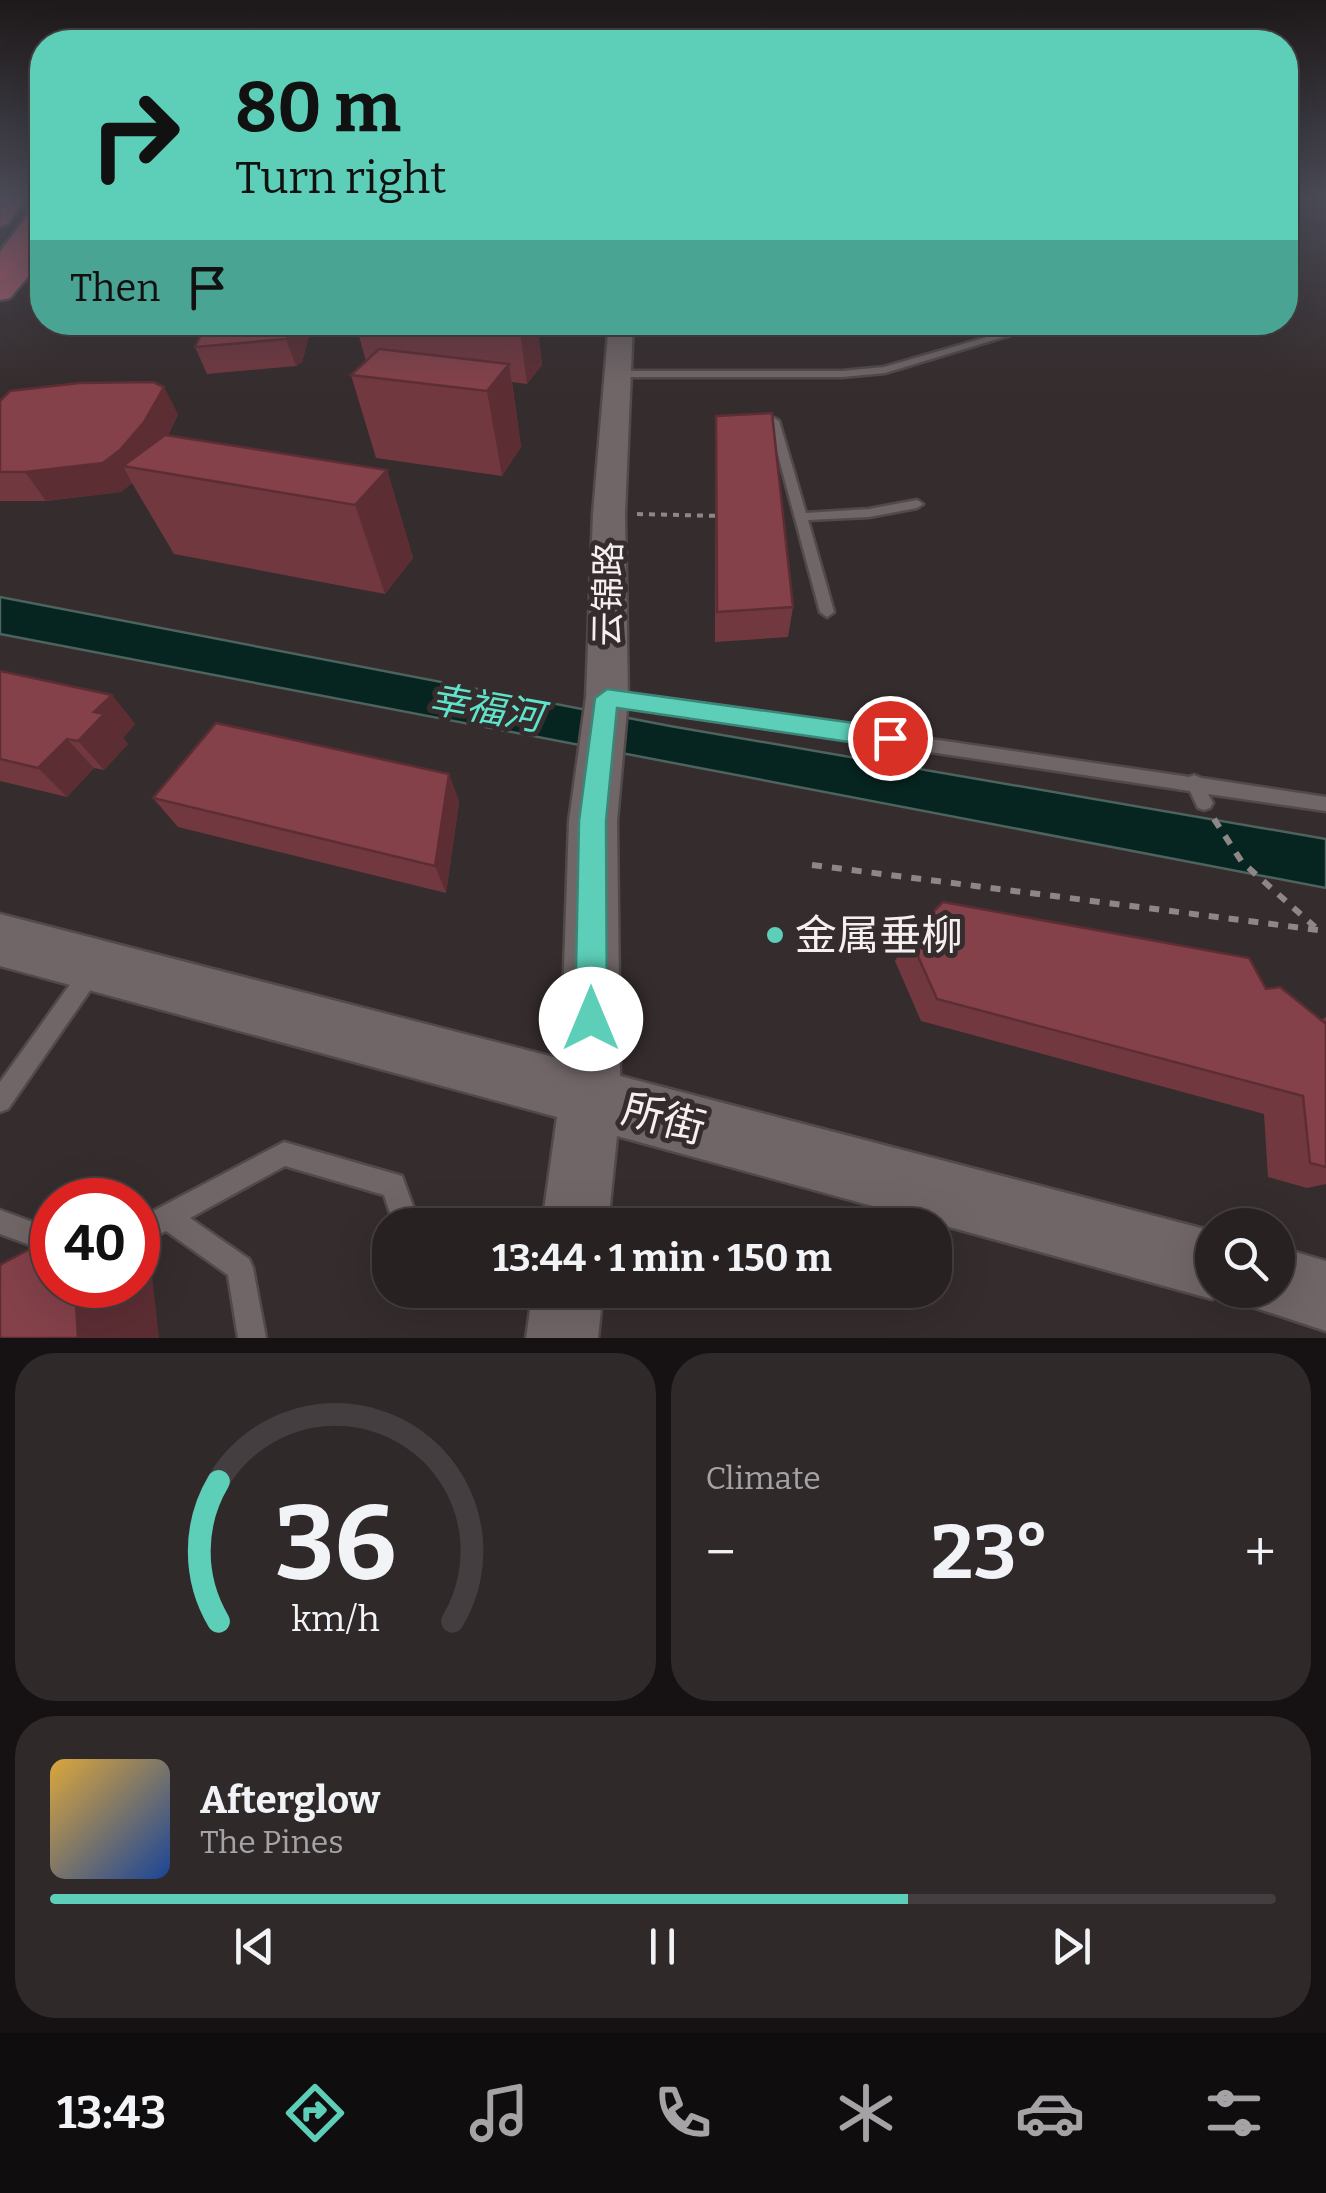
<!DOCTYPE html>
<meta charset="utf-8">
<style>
body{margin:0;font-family:Bitter,"Noto Sans SC",serif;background:#30292a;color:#f1f3f6;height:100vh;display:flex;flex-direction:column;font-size:38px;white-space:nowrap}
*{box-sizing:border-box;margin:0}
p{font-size:32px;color:#a5a3a5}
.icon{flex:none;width:55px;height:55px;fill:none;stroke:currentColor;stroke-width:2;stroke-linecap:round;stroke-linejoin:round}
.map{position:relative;height:1338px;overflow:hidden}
.details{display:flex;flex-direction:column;gap:15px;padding:15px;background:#161213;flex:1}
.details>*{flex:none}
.banner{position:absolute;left:30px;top:30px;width:1268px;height:305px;border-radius:40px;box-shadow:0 10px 40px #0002,0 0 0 2px #443e40;background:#5dceb8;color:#111;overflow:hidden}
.tools{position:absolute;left:1195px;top:1208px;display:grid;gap:20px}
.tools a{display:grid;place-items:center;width:100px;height:100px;border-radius:50%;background:#282122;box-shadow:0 10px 40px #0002,0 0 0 2px #443e40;font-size:50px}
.speed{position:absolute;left:30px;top:1178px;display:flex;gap:20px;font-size:50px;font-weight:700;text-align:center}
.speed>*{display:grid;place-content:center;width:130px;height:130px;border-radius:50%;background:#282122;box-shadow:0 10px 40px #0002,0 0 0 2px #443e40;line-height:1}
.speed .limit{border:15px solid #d22;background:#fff;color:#111}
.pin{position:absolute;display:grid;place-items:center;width:85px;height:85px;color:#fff;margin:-42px;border:5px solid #fff;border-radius:50%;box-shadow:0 2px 10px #0007}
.me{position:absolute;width:110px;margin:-55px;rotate:0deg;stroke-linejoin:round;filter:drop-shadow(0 0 8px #0008)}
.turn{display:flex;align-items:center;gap:35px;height:210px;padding:0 40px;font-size:45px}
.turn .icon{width:130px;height:130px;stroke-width:2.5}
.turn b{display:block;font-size:70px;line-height:85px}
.then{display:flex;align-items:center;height:95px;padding:0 40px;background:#0003;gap:20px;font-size:38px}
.big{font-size:75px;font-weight:700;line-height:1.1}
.details .card{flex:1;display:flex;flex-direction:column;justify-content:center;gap:15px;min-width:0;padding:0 35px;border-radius:40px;background:#30292a}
.details .dial{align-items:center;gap:0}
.dial svg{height:260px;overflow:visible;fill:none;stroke:#443e40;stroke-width:7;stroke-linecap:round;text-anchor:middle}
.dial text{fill:#f1f3f6;stroke:none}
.song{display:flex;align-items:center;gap:30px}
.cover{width:120px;height:120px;border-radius:15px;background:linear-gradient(135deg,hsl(40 70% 55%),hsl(220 70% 35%))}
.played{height:10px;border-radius:5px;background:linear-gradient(90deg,#5dceb8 70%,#443e40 70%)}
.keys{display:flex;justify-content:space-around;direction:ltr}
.heat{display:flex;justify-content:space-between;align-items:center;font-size:55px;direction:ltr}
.details .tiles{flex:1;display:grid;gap:15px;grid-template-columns:1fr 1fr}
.card:last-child{grid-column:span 2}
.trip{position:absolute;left:372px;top:1208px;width:580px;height:100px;border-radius:40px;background:#282122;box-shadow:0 10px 40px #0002,0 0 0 2px #443e40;font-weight:700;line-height:100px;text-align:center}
.tab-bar{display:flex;height:160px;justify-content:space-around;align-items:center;background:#100d0e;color:#a5a3a5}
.tab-bar .icon{width:70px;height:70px}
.tab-bar .current{color:#5dceb8}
.tab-bar b{font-size:45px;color:#f1f3f6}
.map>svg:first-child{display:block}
</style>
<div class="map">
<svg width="1326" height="1338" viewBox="0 0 1326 1338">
<rect width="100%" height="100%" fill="#352c2d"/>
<!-- water -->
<path fill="#072520" stroke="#4e625e" stroke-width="2.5" d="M 0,597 L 670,726 L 1326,839 L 1326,888 L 0,634 Z"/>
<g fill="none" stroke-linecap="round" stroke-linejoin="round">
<defs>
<g id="service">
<path d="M 1039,322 L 1054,322 L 885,373 L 842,377 L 619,377 L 614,374 L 619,371 L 842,371 L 884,367 Z"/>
<path d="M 774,418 L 779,421 L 806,513 L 869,509 L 917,500 L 923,504 L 917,508 L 869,517 L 808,520 L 834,612 L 827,617 L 820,612 L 769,421 Z"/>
<path d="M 611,692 L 1189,777 L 1194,775 L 1201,778 L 1326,797 L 1326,811 L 1208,794 L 1213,803 L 1210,808 L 1204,810 L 1198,808 L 1190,791 L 611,704 L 606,702 L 603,698 L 606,694 Z"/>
<path d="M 91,962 L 98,965 L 101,972 L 98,979 L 8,1109 L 0,1112 L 0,1082 L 84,965 Z"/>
<path d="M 284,1142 L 402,1176 L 420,1225 L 394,1225 L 384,1195 L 285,1166 L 190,1218 L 249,1259 L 253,1268 L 266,1338 L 238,1338 L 228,1275 L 166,1231 L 138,1244 L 138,1219 Z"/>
<path d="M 0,1210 L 52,1229 L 52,1253 L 0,1234 Z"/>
</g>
<g id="tertiary">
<path d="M 609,322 L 633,322 L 625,514 L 628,698 L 617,821 L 620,1076 L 1212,1231 L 1212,1290 L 1235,1290 L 1212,1299 L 617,1136 L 608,1225 L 542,1225 L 557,1117 L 0,966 L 0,914 L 561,1059 L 569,821 L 586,698 L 593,514 Z"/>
<path d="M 1278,1247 L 1326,1261 L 1326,1331 L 1253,1307 L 1247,1290 L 1278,1290 Z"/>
<path d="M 533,1290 L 603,1290 L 598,1338 L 526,1338 Z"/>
</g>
<g id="primary">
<path d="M 23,199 L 8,224 L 0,226 L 1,199 Z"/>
<path d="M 42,239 L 42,260 L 10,298 L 0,300 L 0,276 L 33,241 Z"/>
</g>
<path id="trunk" d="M 42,205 L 42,229 L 10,277 L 0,279 L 0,252 L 34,207 Z"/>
</defs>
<!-- service casing -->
<use href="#service" stroke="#51494a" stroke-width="5"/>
<!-- tertiary casing -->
<use href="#tertiary" stroke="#51494a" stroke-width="5"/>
<!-- primary casing -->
<use href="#primary" stroke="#51494a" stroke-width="5"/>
<!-- trunk casing -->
<use href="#trunk" stroke="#51494a" stroke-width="6"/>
<!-- path-far1 -->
<path stroke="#8e8687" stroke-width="4" stroke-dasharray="6 6" stroke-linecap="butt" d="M 637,514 L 721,516"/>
<!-- path -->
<g stroke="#8e8687" stroke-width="6" stroke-dasharray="10 10" stroke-linecap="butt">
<path d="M 1214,819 L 1242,862 L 1315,927"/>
<path d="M 812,865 L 1326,931"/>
</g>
<!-- service -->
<use href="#service" fill="#716667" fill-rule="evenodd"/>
<!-- tertiary -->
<use href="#tertiary" fill="#716667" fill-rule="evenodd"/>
<!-- primary -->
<use href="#primary" fill="#ac5a68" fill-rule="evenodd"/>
<!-- trunk -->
<use href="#trunk" fill="#c05668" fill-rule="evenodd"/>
</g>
<!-- wall -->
<g fill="#723840">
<path d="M 207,322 L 313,322 L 302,362 L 296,366 L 207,374 L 195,347 Z"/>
<path d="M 355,322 L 537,322 L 542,365 L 527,384 L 512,382 L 521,447 L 502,476 L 376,458 L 351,375 L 366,361 Z"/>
<path d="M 164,387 L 178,415 L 168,435 L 387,470 L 413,558 L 385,594 L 174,554 L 132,483 L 121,492 L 46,501 L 0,501 L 0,401 Z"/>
<path d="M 716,416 L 793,607 L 788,637 L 715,642 L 715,445 Z"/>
<path d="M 0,671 L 112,695 L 135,724 L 123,738 L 128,744 L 104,770 L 94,768 L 67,797 L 0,781 Z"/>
<path d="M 449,774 L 459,802 L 446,893 L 178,827 L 153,798 Z"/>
<path d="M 909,936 L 1266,989 L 1321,1020 L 1326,1017 L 1326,1184 L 1307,1188 L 1268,1177 L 1264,1114 L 921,1021 L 895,961 Z"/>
</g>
<!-- shaded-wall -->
<g fill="#5c2e34">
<path d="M 296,322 L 313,322 L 302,362 L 296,366 L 286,339 Z"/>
<path d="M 519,322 L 537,322 L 542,365 L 527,384 Z"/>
<path d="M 509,364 L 521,447 L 502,476 L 487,391 Z"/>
<path d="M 164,387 L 178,415 L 160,451 L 123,466 L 132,483 L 121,492 L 46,501 L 25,472 Z"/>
<path d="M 387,470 L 413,558 L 385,594 L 355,505 Z"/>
<path d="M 112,695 L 135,724 L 123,738 L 128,744 L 104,770 L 78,741 L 94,712 Z"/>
<path d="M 67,739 L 94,768 L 67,797 L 38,768 Z"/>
<path d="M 449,774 L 459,802 L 446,893 L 435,866 Z"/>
<path d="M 138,1244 L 149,1247 L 159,1338 L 78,1338 L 75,1285 L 138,1285 Z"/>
</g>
<!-- building -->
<g fill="#84414a" stroke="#5c2e34" stroke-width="2.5">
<path d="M 207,322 L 296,322 L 292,335 L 286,339 L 195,347 Z"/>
<path d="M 379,349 L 509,364 L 487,391 L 351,375 Z"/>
<path d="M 153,382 L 164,387 L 144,422 L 120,450 L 103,463 L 25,472 L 0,472 L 0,401 L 10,391 L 79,383 Z"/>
<path d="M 772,413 L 793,607 L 717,612 L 716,416 Z"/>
<path d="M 165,435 L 387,470 L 355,505 L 123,466 Z"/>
<path d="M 0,671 L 112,695 L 94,712 L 104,714 L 78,741 L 67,739 L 38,768 L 0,759 Z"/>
<path d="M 216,723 L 449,774 L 435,866 L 153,798 Z"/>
<path d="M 943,902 L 1249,958 L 1266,989 L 1280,987 L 1325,1023 L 1326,1022 L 1326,1167 L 1310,1163 L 1303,1096 L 937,999 L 909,936 Z"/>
<path d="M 52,1237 L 52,1285 L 75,1285 L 78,1338 L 0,1338 L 0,1265 Z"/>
</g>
<!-- sky -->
<linearGradient id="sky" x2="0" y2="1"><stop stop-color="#1d1819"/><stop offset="0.51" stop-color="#4b4b57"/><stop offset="1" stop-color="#4b4b57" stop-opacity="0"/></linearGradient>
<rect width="1326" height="387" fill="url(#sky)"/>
<!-- route -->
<path fill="#5dceb8" stroke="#3c8678" stroke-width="2.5" d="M 607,689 L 890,728 L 899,731 L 903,738 L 899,745 L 890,748 L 617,708 L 606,821 L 607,1019 L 602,1030 L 591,1035 L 580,1030 L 575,1019 L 579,821 L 595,698 Z"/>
<!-- markers -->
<circle fill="#5dceb8" stroke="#352c2d" stroke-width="4" cx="775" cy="935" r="10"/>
<g text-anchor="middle" stroke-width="10" stroke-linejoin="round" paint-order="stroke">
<!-- street labels -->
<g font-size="35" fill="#f5eff0" stroke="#352c2d">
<text transform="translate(608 594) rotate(-89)" y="12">云锦路</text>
</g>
<!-- water labels -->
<g font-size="38" font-style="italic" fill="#5de4cb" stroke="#352c2d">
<text transform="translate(486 708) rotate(10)" y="13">幸福河</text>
</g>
<!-- near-poi labels -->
<g font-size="42" fill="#f5eff0" stroke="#352c2d" text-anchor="start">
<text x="795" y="950">金属垂柳</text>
</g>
<!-- near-street labels -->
<g font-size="42" fill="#f5eff0" stroke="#352c2d">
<text transform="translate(664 1118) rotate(15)" y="15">所街</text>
</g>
</g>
</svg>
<div class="tools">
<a><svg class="icon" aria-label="search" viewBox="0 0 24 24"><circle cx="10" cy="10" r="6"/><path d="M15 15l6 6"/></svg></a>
</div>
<div class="speed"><div class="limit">40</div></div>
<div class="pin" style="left:890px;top:738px;background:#d93025"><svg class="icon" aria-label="arrive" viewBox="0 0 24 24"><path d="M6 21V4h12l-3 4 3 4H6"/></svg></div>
<svg class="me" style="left:591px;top:1019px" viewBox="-20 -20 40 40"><circle r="19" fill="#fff"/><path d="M0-13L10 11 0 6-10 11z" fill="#5dceb8"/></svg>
<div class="trip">13:44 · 1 min · 150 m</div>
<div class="banner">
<div class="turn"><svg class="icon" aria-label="right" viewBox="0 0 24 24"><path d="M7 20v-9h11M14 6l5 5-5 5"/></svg><div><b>80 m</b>Turn right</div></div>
<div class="then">Then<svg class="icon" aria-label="arrive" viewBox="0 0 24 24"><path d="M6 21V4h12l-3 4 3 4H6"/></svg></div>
</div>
</div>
<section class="details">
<div class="tiles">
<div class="card dial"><svg viewBox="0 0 100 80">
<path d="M14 69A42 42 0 1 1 86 69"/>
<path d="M14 69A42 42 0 0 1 14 26" stroke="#5dceb8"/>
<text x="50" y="56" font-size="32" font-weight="700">36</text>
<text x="50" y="72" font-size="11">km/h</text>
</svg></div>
<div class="card"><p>Climate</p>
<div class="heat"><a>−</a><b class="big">23°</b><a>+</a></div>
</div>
<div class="card">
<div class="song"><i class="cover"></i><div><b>Afterglow</b><p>The Pines</p></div></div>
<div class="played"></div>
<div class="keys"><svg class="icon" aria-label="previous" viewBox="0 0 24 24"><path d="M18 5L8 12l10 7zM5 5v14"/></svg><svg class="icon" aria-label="pause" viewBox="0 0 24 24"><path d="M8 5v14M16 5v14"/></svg><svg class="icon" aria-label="next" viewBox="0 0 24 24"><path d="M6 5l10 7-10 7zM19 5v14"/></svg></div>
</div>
</div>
</section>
<nav class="tab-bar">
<b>13:43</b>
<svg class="icon current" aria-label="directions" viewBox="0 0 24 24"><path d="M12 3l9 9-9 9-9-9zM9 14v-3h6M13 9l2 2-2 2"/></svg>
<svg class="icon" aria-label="music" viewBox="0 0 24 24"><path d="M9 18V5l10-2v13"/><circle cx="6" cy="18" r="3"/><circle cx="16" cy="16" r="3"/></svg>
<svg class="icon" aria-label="phone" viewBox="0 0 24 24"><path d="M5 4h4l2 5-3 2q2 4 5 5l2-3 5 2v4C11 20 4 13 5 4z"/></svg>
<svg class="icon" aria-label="climate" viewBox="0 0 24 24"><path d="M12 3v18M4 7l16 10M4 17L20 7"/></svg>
<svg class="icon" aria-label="car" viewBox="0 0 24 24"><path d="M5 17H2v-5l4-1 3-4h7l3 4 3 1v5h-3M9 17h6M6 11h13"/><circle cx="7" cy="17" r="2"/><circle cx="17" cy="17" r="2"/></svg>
<svg class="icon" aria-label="filters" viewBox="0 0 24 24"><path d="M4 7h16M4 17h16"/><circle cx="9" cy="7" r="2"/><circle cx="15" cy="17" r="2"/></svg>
</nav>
